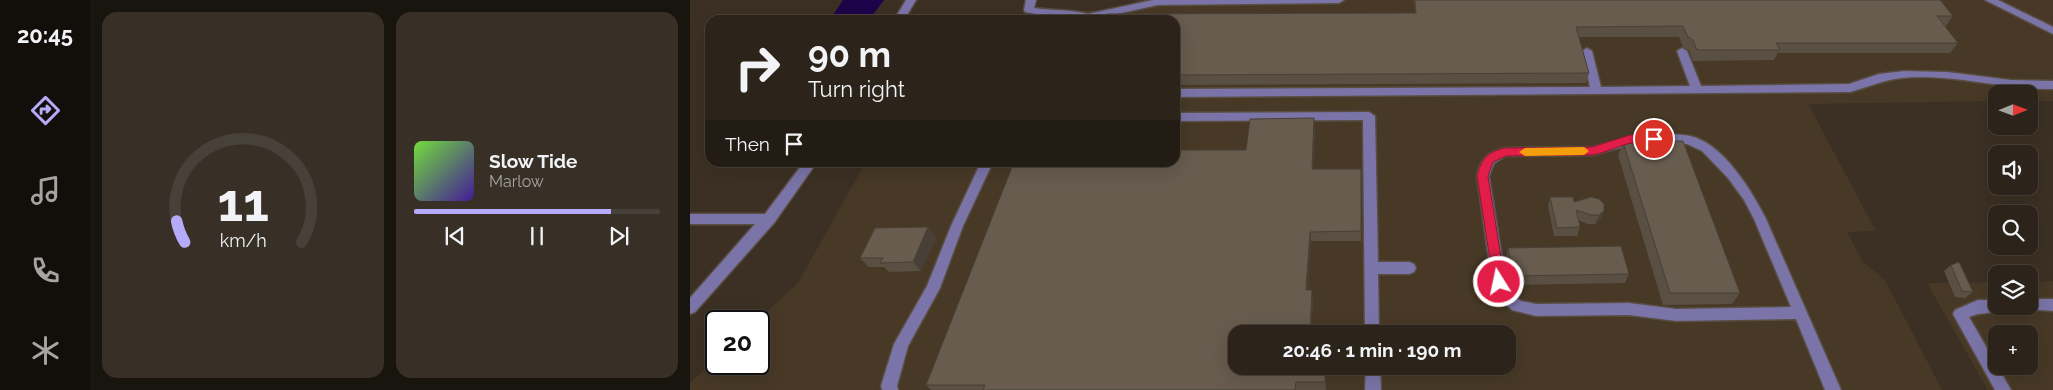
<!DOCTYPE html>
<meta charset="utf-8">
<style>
body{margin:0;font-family:Raleway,sans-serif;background:#383027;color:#f1f3f6;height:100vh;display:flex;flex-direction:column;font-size:19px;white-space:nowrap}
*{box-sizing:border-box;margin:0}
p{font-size:16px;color:#a6a4a2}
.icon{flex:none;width:28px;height:28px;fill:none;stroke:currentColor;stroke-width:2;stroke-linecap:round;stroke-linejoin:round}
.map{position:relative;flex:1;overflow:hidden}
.side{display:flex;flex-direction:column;gap:12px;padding:12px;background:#18140e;width:600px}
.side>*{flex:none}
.top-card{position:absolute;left:15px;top:15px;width:475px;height:152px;border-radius:15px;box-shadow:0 5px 20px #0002,0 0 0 1px #484139;background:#2c241a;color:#f1f3f6;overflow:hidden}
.needle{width:32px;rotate:89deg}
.controls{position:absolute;left:1298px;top:85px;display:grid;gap:10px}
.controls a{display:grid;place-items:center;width:50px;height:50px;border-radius:10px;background:#2c241a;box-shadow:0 5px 20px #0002,0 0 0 1px #484139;font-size:25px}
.speed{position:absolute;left:15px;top:310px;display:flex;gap:10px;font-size:25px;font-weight:700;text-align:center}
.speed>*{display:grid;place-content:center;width:65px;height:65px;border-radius:50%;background:#2c241a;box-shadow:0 5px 20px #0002,0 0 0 1px #484139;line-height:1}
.speed .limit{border:2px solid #111;border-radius:8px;background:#fff;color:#111}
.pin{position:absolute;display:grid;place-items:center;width:42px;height:42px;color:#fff;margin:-21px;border:2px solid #fff;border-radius:50%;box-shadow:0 1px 5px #0007}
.me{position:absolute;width:55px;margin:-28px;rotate:350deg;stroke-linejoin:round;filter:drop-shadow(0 0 4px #0008)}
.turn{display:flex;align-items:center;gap:18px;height:105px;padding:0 20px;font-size:22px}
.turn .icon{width:65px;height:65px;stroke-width:2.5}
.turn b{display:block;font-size:35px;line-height:42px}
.then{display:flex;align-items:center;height:48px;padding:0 20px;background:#0003;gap:10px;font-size:19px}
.side .tile{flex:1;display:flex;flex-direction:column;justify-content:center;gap:8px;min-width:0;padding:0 18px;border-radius:15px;background:#383027}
.side .dial{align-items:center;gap:0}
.dial svg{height:130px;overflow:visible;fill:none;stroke:#484139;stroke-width:7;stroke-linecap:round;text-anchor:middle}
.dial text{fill:#f1f3f6;stroke:none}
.song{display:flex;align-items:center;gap:15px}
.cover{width:60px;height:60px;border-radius:8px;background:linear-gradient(135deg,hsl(100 70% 55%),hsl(260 70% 35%))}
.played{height:5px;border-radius:2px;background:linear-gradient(90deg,#b6abf8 80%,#484139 80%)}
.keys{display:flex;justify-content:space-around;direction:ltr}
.side .tiles{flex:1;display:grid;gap:12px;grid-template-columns:repeat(2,1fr)}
.trip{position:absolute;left:538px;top:325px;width:288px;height:50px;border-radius:15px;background:#2c241a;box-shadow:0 5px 20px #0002,0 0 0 1px #484139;font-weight:700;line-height:50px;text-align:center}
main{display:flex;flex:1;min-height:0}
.menu{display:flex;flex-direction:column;width:90px;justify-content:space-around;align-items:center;background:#120e0a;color:#a6a4a2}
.menu .icon{width:35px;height:35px}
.menu .current{color:#b6abf8}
.menu b{font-size:22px;color:#f1f3f6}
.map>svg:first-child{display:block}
</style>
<main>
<nav class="menu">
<b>20:45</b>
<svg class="icon current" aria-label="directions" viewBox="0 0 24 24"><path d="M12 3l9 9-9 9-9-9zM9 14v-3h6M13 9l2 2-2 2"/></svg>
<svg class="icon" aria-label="music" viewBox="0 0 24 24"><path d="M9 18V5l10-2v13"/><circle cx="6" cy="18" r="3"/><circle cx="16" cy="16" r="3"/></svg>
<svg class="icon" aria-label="phone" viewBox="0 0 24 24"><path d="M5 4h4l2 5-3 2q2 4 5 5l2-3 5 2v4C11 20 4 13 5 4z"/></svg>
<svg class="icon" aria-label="climate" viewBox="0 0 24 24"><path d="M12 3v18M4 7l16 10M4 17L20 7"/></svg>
</nav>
<section class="side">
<div class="tiles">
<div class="tile dial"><svg viewBox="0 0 100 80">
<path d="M14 69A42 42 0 1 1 86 69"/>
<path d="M14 69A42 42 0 0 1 9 56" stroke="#b6abf8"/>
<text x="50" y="56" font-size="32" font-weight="700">11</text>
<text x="50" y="72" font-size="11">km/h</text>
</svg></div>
<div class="tile">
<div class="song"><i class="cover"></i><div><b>Slow Tide</b><p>Marlow</p></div></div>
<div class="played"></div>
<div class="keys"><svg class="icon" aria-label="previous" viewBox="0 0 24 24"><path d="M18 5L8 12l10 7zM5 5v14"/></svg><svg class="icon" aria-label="pause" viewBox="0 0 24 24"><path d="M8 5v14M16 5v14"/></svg><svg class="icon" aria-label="next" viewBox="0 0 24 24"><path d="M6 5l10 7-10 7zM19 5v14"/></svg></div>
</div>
</div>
</section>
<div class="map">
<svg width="1363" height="390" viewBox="0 0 1363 390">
<rect width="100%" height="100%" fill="#3b3023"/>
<!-- built -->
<g fill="#483926" fill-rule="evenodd">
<path d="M 446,0 L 1363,0 L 1363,101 L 1339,101 L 1339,94 L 1306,94 L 1306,101 L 1118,104 L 1186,231 L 1157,232 L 1173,262 L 1195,280 L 1252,390 L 0,390 L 0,383 L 26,359 L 26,364 L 69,364 L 69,321 L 67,321 L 108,283 L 175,163 L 485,162 L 485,20 L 341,20 L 345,11 L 442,11 ZM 546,334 L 816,334 L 816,366 L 546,366 Z"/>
<path d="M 1363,281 L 1363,390 L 1298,390 L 1237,283 L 1306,282 L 1306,306 L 1339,306 L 1339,282 ZM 1306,334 L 1339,334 L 1339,366 L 1306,366 Z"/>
</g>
<!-- water -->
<path fill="#1d034a" d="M 153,0 L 194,0 L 179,20 L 140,20 Z"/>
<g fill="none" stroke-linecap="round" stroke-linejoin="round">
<defs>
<g id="minor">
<path d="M 216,0 L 226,0 L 214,20 L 204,20 Z"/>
<path d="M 336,0 L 346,0 L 344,8 C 362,11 381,9 398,14 L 463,0 L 654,0 L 649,3 L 468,5 L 399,20 C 378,16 357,17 335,12 L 334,10 Z"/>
<path d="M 1295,0 L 1308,0 L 1363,27 L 1363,34 Z"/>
<path d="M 897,48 L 902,51 L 911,87 L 1000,86 L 987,51 L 992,48 L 997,51 L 1011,86 L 1159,84 L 1189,74 L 1214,71 L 1257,72 L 1321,80 L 1363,81 L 1363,89 C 1313,90 1262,73 1212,78 C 1193,80 1178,87 1160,92 L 485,97 L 485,89 L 900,87 L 892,51 Z"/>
<path d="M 679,112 L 685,116 L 688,262 L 719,262 L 724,264 L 726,268 L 724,272 L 719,274 L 688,274 L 689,334 L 675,334 L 673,120 L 485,121 L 485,113 Z"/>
<path d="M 946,135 C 963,135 983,133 1000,136 C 1033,143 1062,191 1076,219 L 1151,390 L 1135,390 L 1106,319 L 986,321 L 939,315 L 846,316 L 822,310 L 807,295 L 802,282 L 787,176 C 790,159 799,151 816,148 L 903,147 ZM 946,143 L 997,144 L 1012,151 L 1038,178 L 1054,200 L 1064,219 L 1101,307 L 986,309 L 939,303 L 846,304 L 831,301 L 823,295 L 816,282 L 799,176 L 804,163 L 816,156 L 903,155 Z"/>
<path d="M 114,162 L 127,162 L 84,223 L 5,312 L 0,314 L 0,298 L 65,224 L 0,224 L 0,214 L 75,214 Z"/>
<path d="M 291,162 L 303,162 L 273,226 L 250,288 L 218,346 L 207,386 L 208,390 L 192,390 L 191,386 L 204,344 L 237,286 L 261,226 Z"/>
<path d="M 1339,299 L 1363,299 L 1363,311 L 1334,309 L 1333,306 L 1339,306 Z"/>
<path d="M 1288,300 L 1306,300 L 1306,306 L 1313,306 L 1311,310 C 1300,314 1290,312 1279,317 L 1321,390 L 1305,390 L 1263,314 L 1265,310 Z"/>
<path d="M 676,366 L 690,366 L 691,390 L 675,390 Z"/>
</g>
</defs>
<!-- minor casing -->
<use href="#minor" stroke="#584e42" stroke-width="3"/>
<!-- minor -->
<use href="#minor" fill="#7b74a8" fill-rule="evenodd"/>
</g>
<!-- wall -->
<g fill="#594f43">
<path d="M 724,0 L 1250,0 L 1263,16 L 1255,27 L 1268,43 L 1260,53 L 1088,53 L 1084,60 L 1003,61 L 999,50 L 993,47 L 989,37 L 888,37 L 899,73 L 896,83 L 485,85 L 485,20 L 725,13 Z"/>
<path d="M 625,128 L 623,169 L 671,169 L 671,241 L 621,241 L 618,290 L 623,299 L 621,334 L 546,334 L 636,366 L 636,390 L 241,390 L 236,385 L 556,150 Z"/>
<path d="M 933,142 L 1050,293 L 1042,304 L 973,305 L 928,155 Z"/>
<path d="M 860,197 L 884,202 L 914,211 L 911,219 L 905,224 L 898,224 L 888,220 L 890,227 L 887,236 L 864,236 L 858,206 Z"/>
<path d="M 238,227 L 246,237 L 231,271 L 199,272 L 194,267 L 179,267 L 170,258 Z"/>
<path d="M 818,248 L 939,274 L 935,283 L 820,285 L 816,257 Z"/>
<path d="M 1261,265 L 1283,292 L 1275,298 L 1265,297 L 1254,271 Z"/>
</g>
<!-- shaded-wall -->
<g fill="#484037">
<path d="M 624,118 L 625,128 L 622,179 L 622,169 Z"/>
<path d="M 914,211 L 911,219 L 905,224 L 909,215 Z"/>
<path d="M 238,227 L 246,237 L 231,271 L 223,262 Z"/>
<path d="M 620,232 L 621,241 L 618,299 L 616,290 Z"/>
<path d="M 622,290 L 623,299 L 621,334 L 620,334 Z"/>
<path d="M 635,366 L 636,366 L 636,390 L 635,382 Z"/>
</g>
<!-- building -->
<g fill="#675c4e" stroke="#484037">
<path d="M 725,0 L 1250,0 L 1263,16 L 1247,16 L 1268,43 L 1086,43 L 1090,50 L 1007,50 L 1003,40 L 998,37 L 993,26 L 886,27 L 899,73 L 485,75 L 485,20 L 415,20 L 417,14 L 726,13 Z"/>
<path d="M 624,118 L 622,169 L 671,169 L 671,231 L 620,232 L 616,290 L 622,290 L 620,334 L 546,334 L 546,366 L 635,366 L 635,382 L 606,382 L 605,390 L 293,390 L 295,385 L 236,385 L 324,162 L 485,162 L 485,150 L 556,150 L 560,119 Z"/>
<path d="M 993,141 L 1050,293 L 980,293 L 933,142 Z"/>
<path d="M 860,197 L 883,197 L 884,202 L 901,197 L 909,199 L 914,204 L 914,211 L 909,215 L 901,215 L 886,210 L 890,227 L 867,228 Z"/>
<path d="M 238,227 L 223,262 L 190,263 L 193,258 L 170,258 L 185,228 Z"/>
<path d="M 931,246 L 939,274 L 823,276 L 818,248 Z"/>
<path d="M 1269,262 L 1283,292 L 1272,291 L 1261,265 Z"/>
</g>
<!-- route -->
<path fill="#e11d48" stroke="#92132f" d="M 940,135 L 964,135 L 970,139 C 964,146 951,142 942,143 C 929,145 916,153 902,155 L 816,156 L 803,162 L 798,176 L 815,282 L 813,286 L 809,287 L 804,286 L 787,176 C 791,159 798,151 816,148 L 902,147 Z"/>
<!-- slow -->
<path fill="#f59e0b" d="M 894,147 L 899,151 L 894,155 L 835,156 L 829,152 L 835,148 Z"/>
</svg>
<div class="controls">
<a><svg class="needle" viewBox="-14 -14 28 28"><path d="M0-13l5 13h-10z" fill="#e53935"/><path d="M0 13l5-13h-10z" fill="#a6a4a2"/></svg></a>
<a><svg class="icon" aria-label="sound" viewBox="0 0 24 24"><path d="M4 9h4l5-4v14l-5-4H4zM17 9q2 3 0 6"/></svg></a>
<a><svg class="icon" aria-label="search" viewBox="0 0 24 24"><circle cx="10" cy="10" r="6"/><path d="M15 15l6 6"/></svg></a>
<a><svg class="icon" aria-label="layers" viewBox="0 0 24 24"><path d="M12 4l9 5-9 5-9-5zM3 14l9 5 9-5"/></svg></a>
<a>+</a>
</div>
<div class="speed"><div class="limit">20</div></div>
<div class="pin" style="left:964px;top:139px;background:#d93025"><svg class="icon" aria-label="arrive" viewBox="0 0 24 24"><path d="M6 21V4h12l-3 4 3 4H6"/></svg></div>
<svg class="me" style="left:809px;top:282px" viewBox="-20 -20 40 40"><circle r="17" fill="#e11d48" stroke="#fff" stroke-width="3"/><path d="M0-11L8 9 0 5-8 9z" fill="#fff"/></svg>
<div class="trip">20:46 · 1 min · 190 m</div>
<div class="top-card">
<div class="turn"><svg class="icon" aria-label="right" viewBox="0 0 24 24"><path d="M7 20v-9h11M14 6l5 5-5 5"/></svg><div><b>90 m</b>Turn right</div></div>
<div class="then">Then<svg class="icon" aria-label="arrive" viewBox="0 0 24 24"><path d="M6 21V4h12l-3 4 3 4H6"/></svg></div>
</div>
</div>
</main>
